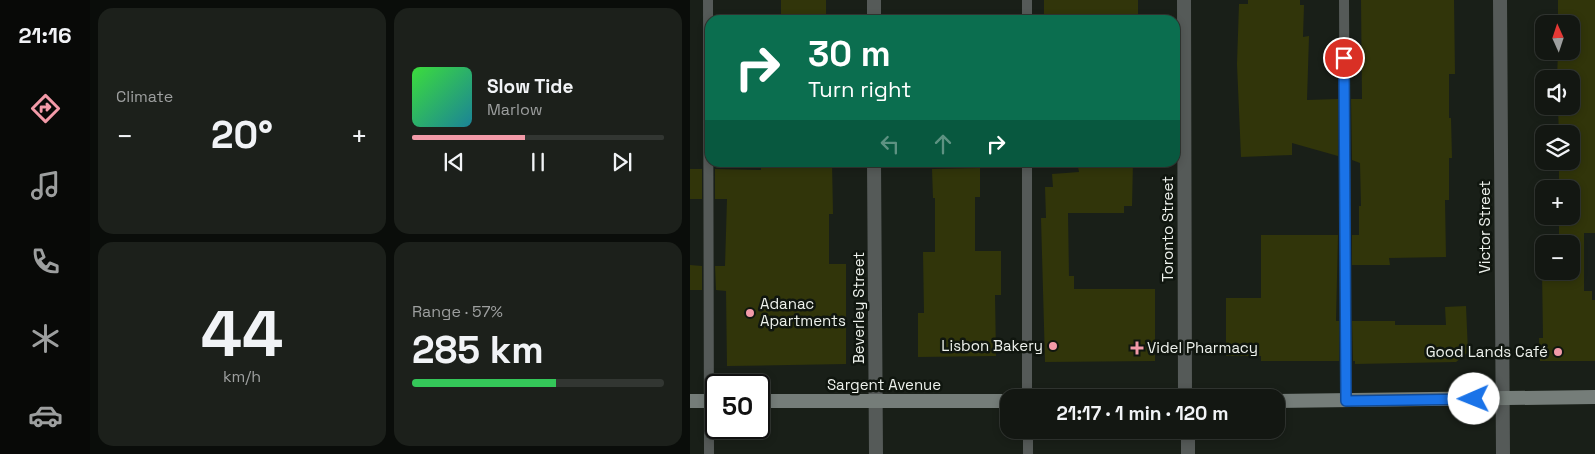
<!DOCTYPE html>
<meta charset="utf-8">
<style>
body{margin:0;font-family:"Space Grotesk",sans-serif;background:#1c201b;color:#f1f3f6;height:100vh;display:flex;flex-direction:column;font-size:19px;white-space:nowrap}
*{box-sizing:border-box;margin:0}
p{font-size:16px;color:#9d9f9f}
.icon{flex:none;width:28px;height:28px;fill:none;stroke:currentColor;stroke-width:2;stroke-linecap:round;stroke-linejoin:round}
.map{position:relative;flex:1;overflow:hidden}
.panel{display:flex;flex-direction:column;gap:8px;padding:8px;background:#0a0d0a;width:600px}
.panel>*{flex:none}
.guide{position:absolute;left:15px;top:15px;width:475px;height:152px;border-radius:15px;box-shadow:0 2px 8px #0003,0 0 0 1px #323632;background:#0b6e4f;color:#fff;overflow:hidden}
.needle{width:32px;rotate:357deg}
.buttons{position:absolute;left:845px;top:15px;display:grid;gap:10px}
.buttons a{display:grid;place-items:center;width:45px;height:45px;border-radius:10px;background:#131712;box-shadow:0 2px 8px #0003,0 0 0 1px #323632;font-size:25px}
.speed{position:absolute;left:15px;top:374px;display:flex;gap:10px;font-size:25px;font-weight:700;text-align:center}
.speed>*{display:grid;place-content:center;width:65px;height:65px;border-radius:50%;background:#131712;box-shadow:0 2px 8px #0003,0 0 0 1px #323632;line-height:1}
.speed .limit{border:2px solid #111;border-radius:8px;background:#fff;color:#111}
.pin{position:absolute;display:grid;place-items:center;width:42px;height:42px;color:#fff;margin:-21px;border:2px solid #fff;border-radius:50%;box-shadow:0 1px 5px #0007}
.me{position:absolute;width:55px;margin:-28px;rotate:269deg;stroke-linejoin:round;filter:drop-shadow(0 0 4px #0008)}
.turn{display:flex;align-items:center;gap:18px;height:105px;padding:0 20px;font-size:22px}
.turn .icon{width:65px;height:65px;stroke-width:2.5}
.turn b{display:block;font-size:35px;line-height:42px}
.lanes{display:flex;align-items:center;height:48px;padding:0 20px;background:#0003;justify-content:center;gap:25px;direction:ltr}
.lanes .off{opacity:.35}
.big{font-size:38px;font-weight:800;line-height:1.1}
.panel .tile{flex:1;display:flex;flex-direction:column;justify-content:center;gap:8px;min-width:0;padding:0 18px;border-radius:15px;background:#1c201b}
.panel .dial{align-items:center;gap:0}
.dial b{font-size:65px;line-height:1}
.song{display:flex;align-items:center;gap:15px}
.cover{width:60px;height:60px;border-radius:8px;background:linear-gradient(135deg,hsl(120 70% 55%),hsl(190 70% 35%))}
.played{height:5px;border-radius:2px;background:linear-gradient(90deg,#f39aa8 45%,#323632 45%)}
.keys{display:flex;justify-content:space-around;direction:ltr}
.heat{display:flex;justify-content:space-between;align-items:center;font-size:28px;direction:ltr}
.charge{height:8px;border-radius:4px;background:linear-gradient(90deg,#34c759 57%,#323632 0)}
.panel .tiles{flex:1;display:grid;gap:8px;grid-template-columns:repeat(2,1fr)}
.trip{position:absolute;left:310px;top:389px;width:285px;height:50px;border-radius:15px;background:#131712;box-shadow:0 2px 8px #0003,0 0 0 1px #323632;font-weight:800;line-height:50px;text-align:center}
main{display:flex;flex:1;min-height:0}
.tabs{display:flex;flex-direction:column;width:90px;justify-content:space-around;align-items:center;background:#080907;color:#9d9f9f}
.tabs .icon{width:35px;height:35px}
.tabs .current{color:#f39aa8}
.tabs b{font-size:22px;color:#f1f3f6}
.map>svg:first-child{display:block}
</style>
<main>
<nav class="tabs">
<b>21:16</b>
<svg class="icon current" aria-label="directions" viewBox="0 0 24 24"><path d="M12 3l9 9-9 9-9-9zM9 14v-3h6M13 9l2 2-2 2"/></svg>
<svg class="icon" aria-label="music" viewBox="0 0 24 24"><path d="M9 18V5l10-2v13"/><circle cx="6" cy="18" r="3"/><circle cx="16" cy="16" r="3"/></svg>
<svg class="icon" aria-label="phone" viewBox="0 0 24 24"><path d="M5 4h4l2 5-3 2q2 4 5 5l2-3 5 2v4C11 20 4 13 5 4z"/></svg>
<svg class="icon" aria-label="climate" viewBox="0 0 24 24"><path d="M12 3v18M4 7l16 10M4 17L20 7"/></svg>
<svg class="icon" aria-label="car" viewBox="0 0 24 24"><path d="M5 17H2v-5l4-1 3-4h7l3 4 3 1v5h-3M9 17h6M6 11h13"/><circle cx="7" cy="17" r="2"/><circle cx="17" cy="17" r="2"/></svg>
</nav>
<section class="panel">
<div class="tiles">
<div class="tile"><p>Climate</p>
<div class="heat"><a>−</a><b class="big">20°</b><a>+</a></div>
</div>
<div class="tile">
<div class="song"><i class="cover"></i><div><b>Slow Tide</b><p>Marlow</p></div></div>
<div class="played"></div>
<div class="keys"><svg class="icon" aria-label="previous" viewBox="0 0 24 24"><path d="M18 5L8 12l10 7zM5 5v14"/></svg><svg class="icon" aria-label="pause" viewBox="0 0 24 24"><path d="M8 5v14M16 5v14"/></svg><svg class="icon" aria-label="next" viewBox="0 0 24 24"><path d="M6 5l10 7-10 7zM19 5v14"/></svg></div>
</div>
<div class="tile dial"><b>44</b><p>km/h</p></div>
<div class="tile"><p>Range · 57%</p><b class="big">285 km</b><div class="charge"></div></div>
</div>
</section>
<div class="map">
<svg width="905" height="454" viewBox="0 0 905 454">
<rect width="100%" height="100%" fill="#191f18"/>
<!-- building -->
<g fill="#31350a">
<rect x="91" y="0" width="45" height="20"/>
<rect x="354" y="0" width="94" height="20"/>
<path d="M 558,0 L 610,0 L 610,5 L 614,5 L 613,37 L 619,36 L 617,100 L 648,99 L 648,156 L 602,143 L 602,155 L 551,157 L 547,64 L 549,4 L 558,4 Z"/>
<path d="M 671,0 L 764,0 L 765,74 L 759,74 L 759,118 L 761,118 L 762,158 L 759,158 L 759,200 L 755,200 L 756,257 L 699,258 L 700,265 L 662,265 L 662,235 L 669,235 L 669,206 L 671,206 L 670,163 L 662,160 L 661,99 L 672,99 Z"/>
<path d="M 868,0 L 905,0 L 905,233 L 894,233 L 894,291 L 902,291 L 902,300 L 905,300 L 905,361 L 850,361 L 849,338 L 853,338 L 852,269 L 854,271 L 881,271 L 881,244 L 869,244 L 869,216 L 881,216 L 881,189 L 869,189 L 869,161 L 881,161 L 881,134 L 869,134 L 868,110 L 866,110 L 866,106 L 881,106 L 881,79 L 867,79 L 868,51 L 881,51 L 881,24 L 868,24 Z"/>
<path d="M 71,162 L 142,162 L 143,214 L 139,214 L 139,264 L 156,264 L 156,364 L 37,366 L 36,291 L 26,290 L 25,266 L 35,266 L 37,199 L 25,199 L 25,169 L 71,170 Z"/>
<path d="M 405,162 L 443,162 L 442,206 L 434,206 L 434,213 L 378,213 L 379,276 L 384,276 L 384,289 L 465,289 L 465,361 L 355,362 L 351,218 L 356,218 L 355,187 L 363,187 L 362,174 L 389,172 L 388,167 L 405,167 Z"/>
<path d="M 290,168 L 290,197 L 285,197 L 285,251 L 311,251 L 311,295 L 305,295 L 306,356 L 228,357 L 228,313 L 234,313 L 233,252 L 245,252 L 245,198 L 243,198 L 242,169 Z"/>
<rect x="0" y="169" width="12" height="30"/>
<path d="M 571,235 L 648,235 L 646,321 L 649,321 L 649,361 L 571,361 L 571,356 L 536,356 L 536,298 L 571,298 Z"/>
<path d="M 0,265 L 12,266 L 12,290 L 0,290 Z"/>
<path d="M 776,306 L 778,352 L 766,362 L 665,364 L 665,361 L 663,361 L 662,321 L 705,321 L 705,325 L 756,325 L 755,307 Z"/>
</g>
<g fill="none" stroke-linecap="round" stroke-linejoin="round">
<!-- service -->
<g stroke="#555a58" stroke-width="10">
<path d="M 18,0 L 19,454"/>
<path d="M 337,0 L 337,20"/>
<path d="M 654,0 L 656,401"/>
<path d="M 337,162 L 337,398"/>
<path d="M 338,430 L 338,454"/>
</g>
<!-- minor -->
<g stroke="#555a58" stroke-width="14">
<path d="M 184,0 L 184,20"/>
<path d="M 494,0 L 495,398"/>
<path d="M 810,0 L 813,454"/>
<path d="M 184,162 L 186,454"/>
<path d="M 498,430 L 498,454"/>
</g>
<!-- secondary -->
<g stroke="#757d79" stroke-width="14">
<path d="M 0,401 L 26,401"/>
<path d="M 69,401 L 319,401"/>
<path d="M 586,401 L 905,397"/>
</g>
</g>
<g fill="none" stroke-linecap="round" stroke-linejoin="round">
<defs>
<path id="route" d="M 654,58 L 656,401 L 784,399"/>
</defs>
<!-- route casing -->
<use href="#route" stroke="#114b97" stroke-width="12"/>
<!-- route -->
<use href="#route" stroke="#1a73e8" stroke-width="9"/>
</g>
<!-- markers -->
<g fill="#f39aa8" stroke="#10160f" stroke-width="2">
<circle cx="60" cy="313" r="5"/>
<circle cx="363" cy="346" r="5"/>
<path d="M444.5 340.5h5v5h5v5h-5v5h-5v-5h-5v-5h5z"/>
<circle cx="868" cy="352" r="5"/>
</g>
<g text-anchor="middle" stroke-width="5" stroke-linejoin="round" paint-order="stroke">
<!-- street labels -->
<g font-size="15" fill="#edf1ec" stroke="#10160f">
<text transform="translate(795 227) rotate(-90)" y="5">Victor Street</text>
<text transform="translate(478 229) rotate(-90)" y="5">Toronto Street</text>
<text transform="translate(169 308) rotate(-90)" y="5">Beverley Street</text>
<text x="194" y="390">Sargent Avenue</text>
</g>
<!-- poi labels -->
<g font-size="15" fill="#edf1ec" stroke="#10160f" text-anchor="start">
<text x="70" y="309">Adanac<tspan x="70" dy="17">Apartments</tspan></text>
<text x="353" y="351" text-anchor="end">Lisbon Bakery</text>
<text x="457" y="353">Videl Pharmacy</text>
<text x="858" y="357" text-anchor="end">Good Lands Café</text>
</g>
</g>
</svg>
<div class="buttons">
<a><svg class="needle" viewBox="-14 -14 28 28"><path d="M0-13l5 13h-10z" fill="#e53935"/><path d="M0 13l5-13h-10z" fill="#9d9f9f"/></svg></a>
<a><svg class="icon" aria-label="sound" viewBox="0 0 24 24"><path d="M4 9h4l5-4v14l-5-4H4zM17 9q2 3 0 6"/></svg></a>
<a><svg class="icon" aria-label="layers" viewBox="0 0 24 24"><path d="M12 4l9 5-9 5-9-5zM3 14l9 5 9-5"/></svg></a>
<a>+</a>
<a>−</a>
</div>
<div class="speed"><div class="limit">50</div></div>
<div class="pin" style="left:654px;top:58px;background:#d93025"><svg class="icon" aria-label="arrive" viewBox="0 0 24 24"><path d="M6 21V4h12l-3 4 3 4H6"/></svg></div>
<svg class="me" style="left:784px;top:399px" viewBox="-20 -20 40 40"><circle r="19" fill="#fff"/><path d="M0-13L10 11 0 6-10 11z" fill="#1a73e8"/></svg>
<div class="trip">21:17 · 1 min · 120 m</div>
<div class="guide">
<div class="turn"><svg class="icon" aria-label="right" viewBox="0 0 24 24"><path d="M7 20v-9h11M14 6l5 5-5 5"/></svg><div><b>30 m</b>Turn right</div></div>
<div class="lanes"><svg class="icon off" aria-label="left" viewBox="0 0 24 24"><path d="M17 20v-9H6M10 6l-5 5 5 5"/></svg><svg class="icon off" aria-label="ahead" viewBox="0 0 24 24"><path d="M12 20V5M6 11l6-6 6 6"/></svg><svg class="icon" aria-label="right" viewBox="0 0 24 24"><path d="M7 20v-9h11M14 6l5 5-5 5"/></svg></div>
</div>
</div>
</main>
